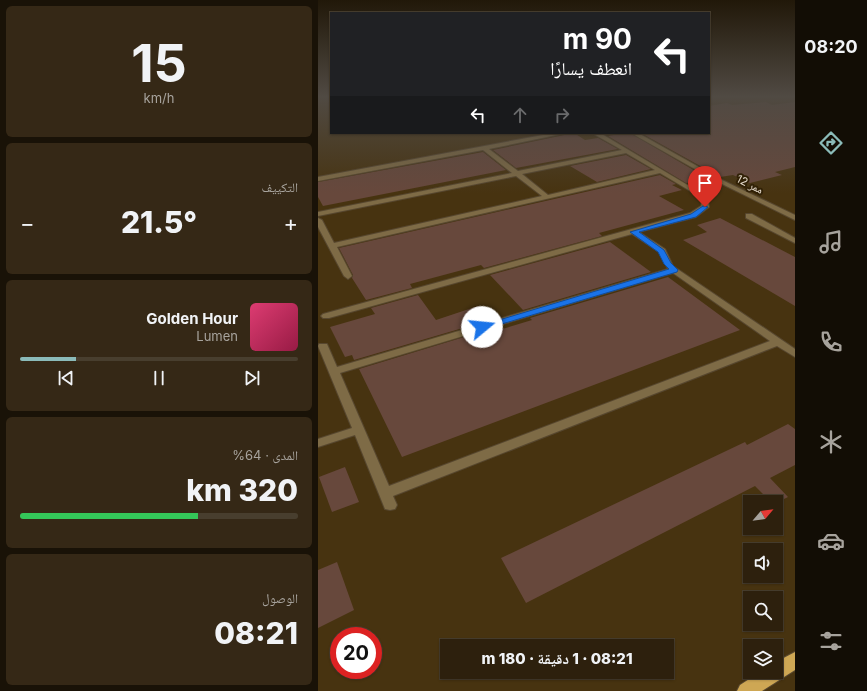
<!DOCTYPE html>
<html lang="ar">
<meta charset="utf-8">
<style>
body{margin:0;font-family:Inter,"Noto Naskh Arabic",sans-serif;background:#352816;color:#f1f3f6;direction:rtl;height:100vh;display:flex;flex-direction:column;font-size:15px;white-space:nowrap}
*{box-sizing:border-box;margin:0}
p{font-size:13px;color:#a7a39d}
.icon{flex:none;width:22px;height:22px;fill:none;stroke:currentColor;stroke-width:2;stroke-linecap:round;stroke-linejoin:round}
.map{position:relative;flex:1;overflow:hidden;direction:ltr}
.sheet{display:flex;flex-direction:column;gap:6px;padding:6px;background:#191207;width:318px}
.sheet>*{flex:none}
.guide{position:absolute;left:12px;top:12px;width:380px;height:122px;border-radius:0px;box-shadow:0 1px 3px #0004,0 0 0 1px #483e2e;direction:rtl;background:#202124;color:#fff;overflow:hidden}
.needle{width:26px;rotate:61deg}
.tools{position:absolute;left:425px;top:495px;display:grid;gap:8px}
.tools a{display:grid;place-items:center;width:40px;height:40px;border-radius:0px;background:#2d200d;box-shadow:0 1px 3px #0004,0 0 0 1px #483e2e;font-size:20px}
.speed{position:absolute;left:12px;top:627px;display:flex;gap:8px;font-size:20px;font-weight:700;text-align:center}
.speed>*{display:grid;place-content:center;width:52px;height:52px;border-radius:50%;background:#2d200d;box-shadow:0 1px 3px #0004,0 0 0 1px #483e2e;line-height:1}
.speed .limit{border:6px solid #d22;background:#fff;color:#111}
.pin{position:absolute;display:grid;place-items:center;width:34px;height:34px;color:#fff;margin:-41px -17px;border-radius:50% 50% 50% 0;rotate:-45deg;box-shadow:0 0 4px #0007}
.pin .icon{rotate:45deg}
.me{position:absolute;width:44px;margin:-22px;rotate:73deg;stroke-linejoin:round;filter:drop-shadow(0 0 3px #0008)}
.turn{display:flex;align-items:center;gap:14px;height:84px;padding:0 12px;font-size:18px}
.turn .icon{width:52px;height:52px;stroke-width:2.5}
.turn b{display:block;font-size:28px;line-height:34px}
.lanes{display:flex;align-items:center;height:38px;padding:0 12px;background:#0003;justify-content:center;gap:20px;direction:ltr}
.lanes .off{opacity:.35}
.big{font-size:30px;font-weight:800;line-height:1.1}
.sheet .widget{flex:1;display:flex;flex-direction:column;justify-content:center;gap:6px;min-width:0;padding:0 14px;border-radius:6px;background:#352816}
.sheet .dial{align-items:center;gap:0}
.dial b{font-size:52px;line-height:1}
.song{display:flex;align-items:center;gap:12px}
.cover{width:48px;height:48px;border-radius:6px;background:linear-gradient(135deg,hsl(340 70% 55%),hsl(340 70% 35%))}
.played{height:4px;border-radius:2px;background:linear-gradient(90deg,#8bbbb9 20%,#483e2e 20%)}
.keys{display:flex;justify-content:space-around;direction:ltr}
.heat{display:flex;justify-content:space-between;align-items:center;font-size:22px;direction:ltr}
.charge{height:6px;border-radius:3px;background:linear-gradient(90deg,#34c759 64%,#483e2e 0)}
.trip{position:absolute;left:122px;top:639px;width:234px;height:40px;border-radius:0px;background:#2d200d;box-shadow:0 1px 3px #0004,0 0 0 1px #483e2e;font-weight:800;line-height:40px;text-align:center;direction:rtl}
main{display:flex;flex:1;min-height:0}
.dock{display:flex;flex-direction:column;width:72px;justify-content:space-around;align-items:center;background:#120d05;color:#a7a39d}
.dock .icon{width:28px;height:28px}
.dock .on{color:#8bbbb9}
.dock b{font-size:18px;color:#f1f3f6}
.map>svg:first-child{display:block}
</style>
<main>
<nav class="dock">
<b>08:20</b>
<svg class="icon on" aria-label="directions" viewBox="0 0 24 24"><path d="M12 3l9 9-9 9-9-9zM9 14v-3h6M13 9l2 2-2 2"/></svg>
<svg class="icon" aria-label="music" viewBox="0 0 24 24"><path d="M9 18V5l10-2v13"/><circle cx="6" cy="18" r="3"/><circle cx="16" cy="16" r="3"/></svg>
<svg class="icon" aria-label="phone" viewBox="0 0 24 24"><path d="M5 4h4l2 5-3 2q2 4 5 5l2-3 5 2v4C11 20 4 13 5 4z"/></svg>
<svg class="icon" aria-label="climate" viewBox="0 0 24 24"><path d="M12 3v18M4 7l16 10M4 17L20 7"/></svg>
<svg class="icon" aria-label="car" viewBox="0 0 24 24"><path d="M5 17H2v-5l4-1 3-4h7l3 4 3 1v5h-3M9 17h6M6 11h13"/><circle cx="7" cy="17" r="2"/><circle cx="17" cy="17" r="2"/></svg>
<svg class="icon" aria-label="filters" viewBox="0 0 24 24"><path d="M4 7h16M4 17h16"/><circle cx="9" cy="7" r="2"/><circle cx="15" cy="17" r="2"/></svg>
</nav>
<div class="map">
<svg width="477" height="691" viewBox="0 0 477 691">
<rect width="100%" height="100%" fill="#3c2b11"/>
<!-- built -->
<path fill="#473310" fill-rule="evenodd" d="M 0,97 L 13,97 L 13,133 L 391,133 L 391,97 L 477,97 L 477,691 L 0,691 ZM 432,502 L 458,502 L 458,528 L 432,528 ZM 432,550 L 458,550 L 458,576 L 432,576 ZM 432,598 L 458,598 L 458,624 L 432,624 ZM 21,636 L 55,636 L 55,670 L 21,670 ZM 129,646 L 349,646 L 349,672 L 129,672 ZM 432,646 L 458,646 L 458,672 L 432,672 Z"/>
<!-- building -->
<g fill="#67483c">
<path d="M 448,102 L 454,105 L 477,102 L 477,167 L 457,172 L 464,175 L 432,183 L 415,175 L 402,177 L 323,133 L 391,133 L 391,106 L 409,103 L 414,105 Z"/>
<path d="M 256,133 L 267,140 L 280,138 L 300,149 L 198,168 L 175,150 Z"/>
<path d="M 307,133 L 312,133 L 391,179 L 368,183 L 290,136 Z"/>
<path d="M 165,152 L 188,170 L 5,206 L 0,197 L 0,182 Z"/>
<path d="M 308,155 L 333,169 L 279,182 L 252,166 Z"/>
<path d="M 342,175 L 358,184 L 354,185 L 364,190 L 341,196 L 366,210 L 281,233 L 284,236 L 166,268 L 163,265 L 92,284 L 94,288 L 48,300 L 34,278 L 35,275 L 21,248 Z"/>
<path d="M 402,218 L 477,257 L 477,306 L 365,240 L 389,232 L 379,225 Z"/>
<path d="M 292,242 L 333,272 L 205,310 L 172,275 Z"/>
<path d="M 350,277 L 422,330 L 84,457 L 41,369 L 179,327 L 181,330 L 214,320 L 212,318 Z"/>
<path d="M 100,295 L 118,320 L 160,306 L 172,320 L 36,360 L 34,355 L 27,357 L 12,327 L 57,314 L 53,308 Z"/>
<path d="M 470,424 L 477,429 L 477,465 L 452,478 L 470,497 L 458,503 L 453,502 L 437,486 L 208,603 L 183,558 L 427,442 L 429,445 Z"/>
<path d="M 27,467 L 41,502 L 14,512 L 1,477 Z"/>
<path d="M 19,562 L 36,610 L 0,628 L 0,570 Z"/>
</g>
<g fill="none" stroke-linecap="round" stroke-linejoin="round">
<defs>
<g id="minor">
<path d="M 236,133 L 248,133 L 171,149 L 200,171 L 304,150 L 274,133 L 282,133 L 383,193 L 390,201 L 391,207 L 378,217 L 321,232 L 347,249 L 355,266 L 477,349 L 477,357 L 459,346 L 75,496 L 79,505 L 77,509 L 72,510 L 67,509 L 37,435 L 0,447 L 0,439 L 34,428 L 0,346 L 1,344 L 9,344 L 19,367 L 350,269 L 341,252 L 314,234 L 11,318 L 5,318 L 3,316 L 5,314 L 372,213 L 383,206 L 384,201 L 379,195 L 342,173 L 19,247 L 34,276 L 30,279 L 26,276 L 0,227 L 0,218 L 4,220 L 16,243 L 224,196 L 198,176 L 0,216 L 0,212 L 194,173 L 165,150 L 0,181 L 0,177 ZM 308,153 L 337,170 L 230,195 L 204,174 ZM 355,273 L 452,341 L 71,486 L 22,373 Z"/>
<path d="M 313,133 L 320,133 L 404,180 L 477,215 L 477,220 L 400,182 Z"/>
<path d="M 428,214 L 434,214 L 477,238 L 477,243 L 428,218 Z"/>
</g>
<path id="major" d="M 477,652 L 477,670 L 444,691 L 419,691 L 422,685 L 442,672 L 458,672 L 458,662 Z"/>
</defs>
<!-- minor casing -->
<use href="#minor" stroke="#57472f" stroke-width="2"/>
<!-- major casing -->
<use href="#major" stroke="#57472f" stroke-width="2"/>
<!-- minor -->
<use href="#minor" fill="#7e6b46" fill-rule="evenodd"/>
<!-- major -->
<use href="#major" fill="#cea754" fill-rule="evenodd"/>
</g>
<!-- sky -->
<linearGradient id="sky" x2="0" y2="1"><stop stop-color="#211809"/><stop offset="0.5" stop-color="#504a43"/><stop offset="1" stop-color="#504a43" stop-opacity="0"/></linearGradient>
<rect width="477" height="193" fill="url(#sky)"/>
<!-- route -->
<path fill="#1a73e8" stroke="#114b97" d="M 385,206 L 390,207 L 378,217 L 321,232 L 346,250 L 353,263 L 360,270 L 359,272 L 167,329 L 164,330 L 160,327 L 161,326 L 351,269 L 346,264 L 340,252 L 312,232 L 373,214 Z"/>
<g text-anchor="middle" stroke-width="4" stroke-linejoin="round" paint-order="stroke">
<!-- far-street labels -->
<g font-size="11" fill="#e6dbcc" stroke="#312106">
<text transform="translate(432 184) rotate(27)" y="4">ممر 12</text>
</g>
</g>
</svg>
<div class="tools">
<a><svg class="needle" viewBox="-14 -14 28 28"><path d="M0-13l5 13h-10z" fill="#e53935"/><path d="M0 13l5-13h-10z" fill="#a7a39d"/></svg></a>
<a><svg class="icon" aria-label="sound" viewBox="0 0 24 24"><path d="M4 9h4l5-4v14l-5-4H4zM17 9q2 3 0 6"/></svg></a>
<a><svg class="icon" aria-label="search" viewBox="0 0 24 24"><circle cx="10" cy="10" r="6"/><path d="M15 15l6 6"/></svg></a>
<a><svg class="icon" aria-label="layers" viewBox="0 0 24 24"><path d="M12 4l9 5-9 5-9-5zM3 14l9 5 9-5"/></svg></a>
</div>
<div class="speed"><div class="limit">20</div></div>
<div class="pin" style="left:387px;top:207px;background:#d93025"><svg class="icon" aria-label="arrive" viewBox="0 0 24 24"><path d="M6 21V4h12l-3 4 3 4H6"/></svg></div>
<svg class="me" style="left:164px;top:327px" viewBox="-20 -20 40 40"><circle r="19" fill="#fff"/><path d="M0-13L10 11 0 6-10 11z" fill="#1a73e8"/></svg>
<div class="trip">08:21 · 1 دقيقة · 180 m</div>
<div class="guide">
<div class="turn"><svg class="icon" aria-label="left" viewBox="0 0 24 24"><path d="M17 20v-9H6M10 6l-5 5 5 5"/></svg><div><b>90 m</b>انعطف يسارًا</div></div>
<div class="lanes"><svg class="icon" aria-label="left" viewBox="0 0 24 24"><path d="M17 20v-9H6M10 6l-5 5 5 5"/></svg><svg class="icon off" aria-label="ahead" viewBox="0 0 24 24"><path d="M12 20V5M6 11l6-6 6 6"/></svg><svg class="icon off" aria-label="right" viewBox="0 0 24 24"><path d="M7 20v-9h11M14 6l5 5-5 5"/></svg></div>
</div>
</div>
<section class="sheet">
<div class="widget dial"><b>15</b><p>km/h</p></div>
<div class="widget"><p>التكييف</p>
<div class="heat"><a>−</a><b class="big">21.5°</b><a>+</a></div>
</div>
<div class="widget">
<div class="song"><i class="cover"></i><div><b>Golden Hour</b><p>Lumen</p></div></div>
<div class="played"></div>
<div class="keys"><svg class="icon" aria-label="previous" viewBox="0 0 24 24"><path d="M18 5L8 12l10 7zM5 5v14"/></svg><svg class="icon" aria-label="pause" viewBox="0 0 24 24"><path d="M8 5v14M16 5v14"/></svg><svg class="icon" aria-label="next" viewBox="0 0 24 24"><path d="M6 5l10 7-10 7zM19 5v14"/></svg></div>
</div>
<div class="widget"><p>المدى · 64%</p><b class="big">320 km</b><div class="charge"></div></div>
<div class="widget"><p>الوصول</p><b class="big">08:21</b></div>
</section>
</main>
